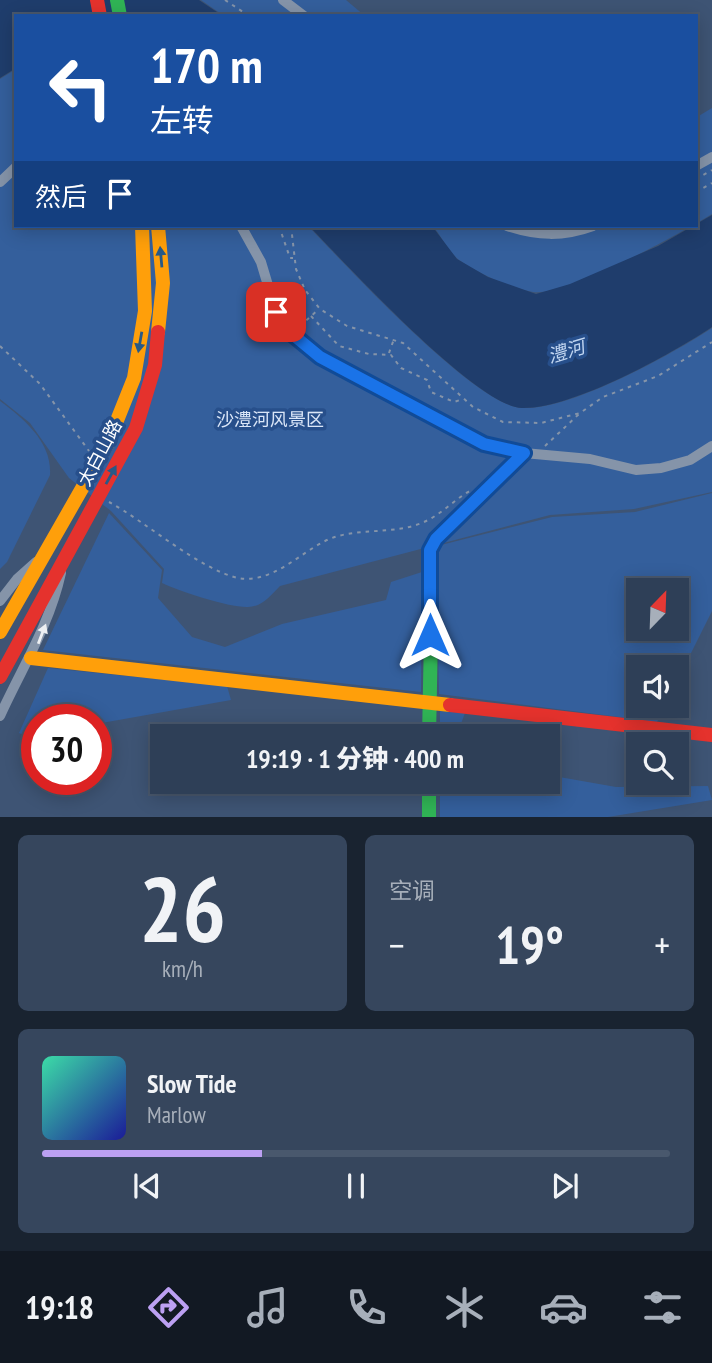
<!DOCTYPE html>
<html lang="zh">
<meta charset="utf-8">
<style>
body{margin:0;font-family:"PT Sans Narrow","Noto Sans SC",sans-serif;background:#36465d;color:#f1f3f6;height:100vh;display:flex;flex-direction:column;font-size:26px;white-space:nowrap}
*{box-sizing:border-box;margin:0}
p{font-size:23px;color:#a7afba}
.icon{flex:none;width:38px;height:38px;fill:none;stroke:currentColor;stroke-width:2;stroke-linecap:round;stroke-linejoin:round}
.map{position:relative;height:817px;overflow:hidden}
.side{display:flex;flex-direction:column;gap:18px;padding:18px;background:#192330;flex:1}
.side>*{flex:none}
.top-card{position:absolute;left:14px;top:14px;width:684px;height:214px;border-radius:0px;box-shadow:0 4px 18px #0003,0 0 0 2px #49586d;background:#1a4fa0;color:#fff;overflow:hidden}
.needle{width:46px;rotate:23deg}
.tools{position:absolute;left:626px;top:578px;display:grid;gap:14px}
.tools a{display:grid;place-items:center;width:63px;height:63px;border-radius:0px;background:#2e3f57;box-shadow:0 4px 18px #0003,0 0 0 2px #49586d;font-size:35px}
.speed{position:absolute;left:21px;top:704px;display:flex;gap:14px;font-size:35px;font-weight:700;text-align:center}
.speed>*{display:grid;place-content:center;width:91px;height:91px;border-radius:50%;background:#2e3f57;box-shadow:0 4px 18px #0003,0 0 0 2px #49586d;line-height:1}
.speed .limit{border:10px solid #d22;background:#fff;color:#111}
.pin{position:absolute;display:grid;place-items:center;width:60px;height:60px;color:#fff;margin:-30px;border-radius:14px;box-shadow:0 4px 10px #0006}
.me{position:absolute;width:77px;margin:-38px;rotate:0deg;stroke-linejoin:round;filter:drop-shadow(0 0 5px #0008)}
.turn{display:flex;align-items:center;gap:24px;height:147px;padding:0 21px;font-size:32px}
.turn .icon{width:91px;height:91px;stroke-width:2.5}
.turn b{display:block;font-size:49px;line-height:60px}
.then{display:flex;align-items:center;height:66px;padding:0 21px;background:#0003;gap:14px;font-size:26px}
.big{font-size:52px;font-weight:800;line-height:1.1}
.side .widget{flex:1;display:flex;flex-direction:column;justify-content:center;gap:10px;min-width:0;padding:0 24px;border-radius:10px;background:#36465d}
.side .dial{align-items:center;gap:0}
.dial b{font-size:91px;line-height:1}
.song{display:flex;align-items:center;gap:21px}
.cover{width:84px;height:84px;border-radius:10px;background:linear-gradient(135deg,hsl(160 70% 55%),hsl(240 70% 35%))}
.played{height:7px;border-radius:4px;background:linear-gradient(90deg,#bca0f2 35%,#49586d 35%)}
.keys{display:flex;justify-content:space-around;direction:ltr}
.heat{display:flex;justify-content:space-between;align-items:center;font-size:38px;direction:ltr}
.side .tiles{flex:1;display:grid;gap:18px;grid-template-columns:1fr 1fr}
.widget:last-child{grid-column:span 2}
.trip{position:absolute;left:150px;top:724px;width:410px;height:70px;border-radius:0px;background:#2e3f57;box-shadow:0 4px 18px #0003,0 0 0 2px #49586d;font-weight:800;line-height:70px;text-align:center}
.tabs{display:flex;height:112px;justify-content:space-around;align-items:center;background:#121923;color:#a7afba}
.tabs .icon{width:49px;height:49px}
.tabs .selected{color:#bca0f2}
.tabs b{font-size:32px;color:#f1f3f6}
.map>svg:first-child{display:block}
</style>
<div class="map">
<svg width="712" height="817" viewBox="0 0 712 817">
<rect width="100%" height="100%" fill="#3e5474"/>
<!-- green -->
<g fill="#345f9c" fill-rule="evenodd">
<path d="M 201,0 L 346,0 L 365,16 L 224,16 Z"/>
<path d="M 16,69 L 16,226 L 308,226 C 344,263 475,406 522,408 C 569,411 671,355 712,328 L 712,492 L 634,509 L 550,515 L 280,586 C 271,595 262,607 248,607 C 231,608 178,591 162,583 L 164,569 L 111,511 L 69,478 L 30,423 L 0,399 L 0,79 Z"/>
<path d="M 712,108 L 712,214 L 697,223 L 697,117 Z"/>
<path d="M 433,226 L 691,226 C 665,242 561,297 533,292 C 510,288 479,274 459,260 C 449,252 441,236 433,226 Z"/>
<path d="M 0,401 C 24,419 52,442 50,475 L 7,562 L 0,569 Z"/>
<path d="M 712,493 L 712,611 L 677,681 L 677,667 L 639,667 L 639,705 L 665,705 L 657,722 L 439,694 L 436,552 L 441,545 L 552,517 L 635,512 ZM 639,590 L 677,590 L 677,628 L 639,628 Z"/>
<path d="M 109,513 L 162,570 L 158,598 L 192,637 L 225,647 L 282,624 L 386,600 L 391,582 L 422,572 L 421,692 L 43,650 Z"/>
<path d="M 48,668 L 227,686 L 231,700 L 96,724 L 96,719 L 37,719 L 37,741 L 19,733 Z"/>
<path d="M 440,711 L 465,713 L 456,737 L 440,737 Z"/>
<path d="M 548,775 L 616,787 L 708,786 L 712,800 L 608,817 L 440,817 L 440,782 L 548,782 Z"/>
</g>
<!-- water -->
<g fill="#1f3d6c">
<path d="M 0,0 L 199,0 L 223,16 L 16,16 L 16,68 L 0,78 Z"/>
<path d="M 712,215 L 712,327 C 670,355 572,409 522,408 C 477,407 344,262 309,226 L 432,226 L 457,259 L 488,277 L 536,294 L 570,284 L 658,246 Z"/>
</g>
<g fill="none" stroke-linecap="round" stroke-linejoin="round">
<!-- path -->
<g stroke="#8594a9" stroke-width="2" stroke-dasharray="3.5 5" stroke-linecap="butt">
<path d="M 225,0 L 249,16"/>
<path d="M 696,179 L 712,170"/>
<path d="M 696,192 L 712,183"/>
<path d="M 279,226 L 290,258 L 293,258"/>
<path d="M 291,226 L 296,269 L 305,290 L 320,309 L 347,326 L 403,343 L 473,407 L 503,422 L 541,423 L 580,413 L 603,397 L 658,376 L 712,342"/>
<path d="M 285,306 L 305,291"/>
<path d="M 283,308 L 285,306 L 298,327"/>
<path d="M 311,316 L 339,346 L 369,354 L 391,355 L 401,368 L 427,380 L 431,392 L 454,402 L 463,399"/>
<path d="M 300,326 L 319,309"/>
<path d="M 0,346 L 40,384 L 89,451"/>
<path d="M 389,353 L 394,339"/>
<path d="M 545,446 L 579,414"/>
<path d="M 109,502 C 146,522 199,569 238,578 C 271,584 299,554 325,541 C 355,526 393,536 424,522 C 442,514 456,498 473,489"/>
</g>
<!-- street -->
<g stroke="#8594a9" stroke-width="10">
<path d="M 283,0 L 304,16"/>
<path d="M 696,166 L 712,157"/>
<path d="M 0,182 L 16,167"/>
<path d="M 241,226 L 261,262 L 276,312 L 291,333 L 320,357 L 484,444 L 524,453 L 590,459 L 636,470 L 661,468 L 690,460 L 712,446"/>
<path d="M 507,226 C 537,236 563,237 593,226"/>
<path d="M 0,601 L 17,579 L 36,562"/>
<path d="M 431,635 L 430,550 L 436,539 L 524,453"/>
<path d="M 0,716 C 22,667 49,627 61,573"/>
</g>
<!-- fast -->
<g stroke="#30b455" stroke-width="14">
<path d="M 117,0 L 120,16"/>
<path d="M 429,737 L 431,635"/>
<path d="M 429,782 L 429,817"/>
</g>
<!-- slow -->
<g stroke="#ff9f0a" stroke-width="14">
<path d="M 158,226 L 163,283 L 158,332"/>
<path d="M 0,632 L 108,443 L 134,378 L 145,311 L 142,226"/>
<path d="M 31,658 L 450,705"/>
</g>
<!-- jam -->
<g stroke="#e5322d" stroke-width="14">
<path d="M 97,0 L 100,16"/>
<path d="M 0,677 L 136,428 L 155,365 L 158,332"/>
<path d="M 450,705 L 712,735"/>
</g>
</g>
<!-- one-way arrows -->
<defs><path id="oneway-solid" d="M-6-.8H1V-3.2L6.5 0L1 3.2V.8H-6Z" transform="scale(1.75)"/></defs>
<g fill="#285986">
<use href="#oneway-solid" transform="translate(161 257) rotate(-95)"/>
<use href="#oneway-solid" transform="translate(140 342) rotate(100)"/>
<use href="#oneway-solid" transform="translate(111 475) rotate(-61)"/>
</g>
<use fill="#edeff2" href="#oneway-solid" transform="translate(42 634) rotate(-69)"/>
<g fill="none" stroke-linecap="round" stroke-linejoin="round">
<defs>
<path id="route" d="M 276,312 L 291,333 L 320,357 L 484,444 L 524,453 L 436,539 L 430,550 L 430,635"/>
</defs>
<!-- route casing -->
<use href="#route" stroke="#114b97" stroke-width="18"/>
<!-- route -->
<use href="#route" stroke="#1a73e8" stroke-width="12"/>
</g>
<g text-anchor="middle" stroke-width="7" stroke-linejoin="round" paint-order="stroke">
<!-- park labels -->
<g font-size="18" fill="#dae6f8" stroke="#274f8b">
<text x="270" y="426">沙澧河风景区</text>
</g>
<!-- street labels -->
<g font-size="18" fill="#fff" stroke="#274f8b">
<text transform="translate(100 453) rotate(-62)" y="6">太白山路</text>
</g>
<!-- water labels -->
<g font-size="19" font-style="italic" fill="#c2d6f1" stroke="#274f8b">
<text transform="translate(566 351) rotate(-17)" y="7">澧河</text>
</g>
</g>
</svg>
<div class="tools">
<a><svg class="needle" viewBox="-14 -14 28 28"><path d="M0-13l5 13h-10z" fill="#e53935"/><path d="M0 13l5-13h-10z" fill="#a7afba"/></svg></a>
<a><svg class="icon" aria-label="sound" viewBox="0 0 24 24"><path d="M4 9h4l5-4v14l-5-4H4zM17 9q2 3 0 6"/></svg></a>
<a><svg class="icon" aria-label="search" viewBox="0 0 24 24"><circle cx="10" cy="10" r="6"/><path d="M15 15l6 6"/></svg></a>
</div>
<div class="speed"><div class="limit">30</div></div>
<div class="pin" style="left:276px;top:312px;background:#d93025"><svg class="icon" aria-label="arrive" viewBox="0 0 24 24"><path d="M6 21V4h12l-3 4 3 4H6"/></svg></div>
<svg class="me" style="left:430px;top:635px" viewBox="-20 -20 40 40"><path d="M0-17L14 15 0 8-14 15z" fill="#1a73e8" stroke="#fff" stroke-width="4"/></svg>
<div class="trip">19:19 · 1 分钟 · 400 m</div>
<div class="top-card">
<div class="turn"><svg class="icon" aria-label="left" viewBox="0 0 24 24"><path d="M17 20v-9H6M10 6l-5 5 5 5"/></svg><div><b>170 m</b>左转</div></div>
<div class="then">然后<svg class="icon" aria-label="arrive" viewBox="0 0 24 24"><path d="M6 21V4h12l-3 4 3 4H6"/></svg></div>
</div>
</div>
<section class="side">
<div class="tiles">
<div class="widget dial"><b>26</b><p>km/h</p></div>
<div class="widget"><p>空调</p>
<div class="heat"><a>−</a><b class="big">19°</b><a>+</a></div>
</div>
<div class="widget">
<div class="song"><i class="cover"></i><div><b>Slow Tide</b><p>Marlow</p></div></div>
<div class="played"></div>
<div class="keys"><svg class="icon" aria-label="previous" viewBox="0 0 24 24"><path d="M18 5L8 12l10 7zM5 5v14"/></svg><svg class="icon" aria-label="pause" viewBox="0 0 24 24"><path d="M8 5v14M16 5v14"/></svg><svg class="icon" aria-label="next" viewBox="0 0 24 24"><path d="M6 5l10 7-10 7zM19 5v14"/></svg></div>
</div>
</div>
</section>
<nav class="tabs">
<b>19:18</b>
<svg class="icon selected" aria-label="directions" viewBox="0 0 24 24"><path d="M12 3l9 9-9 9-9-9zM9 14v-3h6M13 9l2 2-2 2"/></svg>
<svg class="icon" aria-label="music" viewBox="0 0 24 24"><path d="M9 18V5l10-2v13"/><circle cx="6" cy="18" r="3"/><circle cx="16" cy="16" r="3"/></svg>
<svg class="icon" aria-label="phone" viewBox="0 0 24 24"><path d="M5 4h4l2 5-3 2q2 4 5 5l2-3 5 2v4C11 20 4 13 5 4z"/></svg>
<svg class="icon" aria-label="climate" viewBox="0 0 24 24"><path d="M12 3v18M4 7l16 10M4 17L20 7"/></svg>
<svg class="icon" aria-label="car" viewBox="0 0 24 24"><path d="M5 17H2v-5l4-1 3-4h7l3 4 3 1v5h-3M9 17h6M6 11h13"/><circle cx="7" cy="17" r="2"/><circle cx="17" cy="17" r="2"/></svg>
<svg class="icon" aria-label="filters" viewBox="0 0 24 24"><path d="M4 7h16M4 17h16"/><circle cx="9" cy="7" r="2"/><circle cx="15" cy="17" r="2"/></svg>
</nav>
